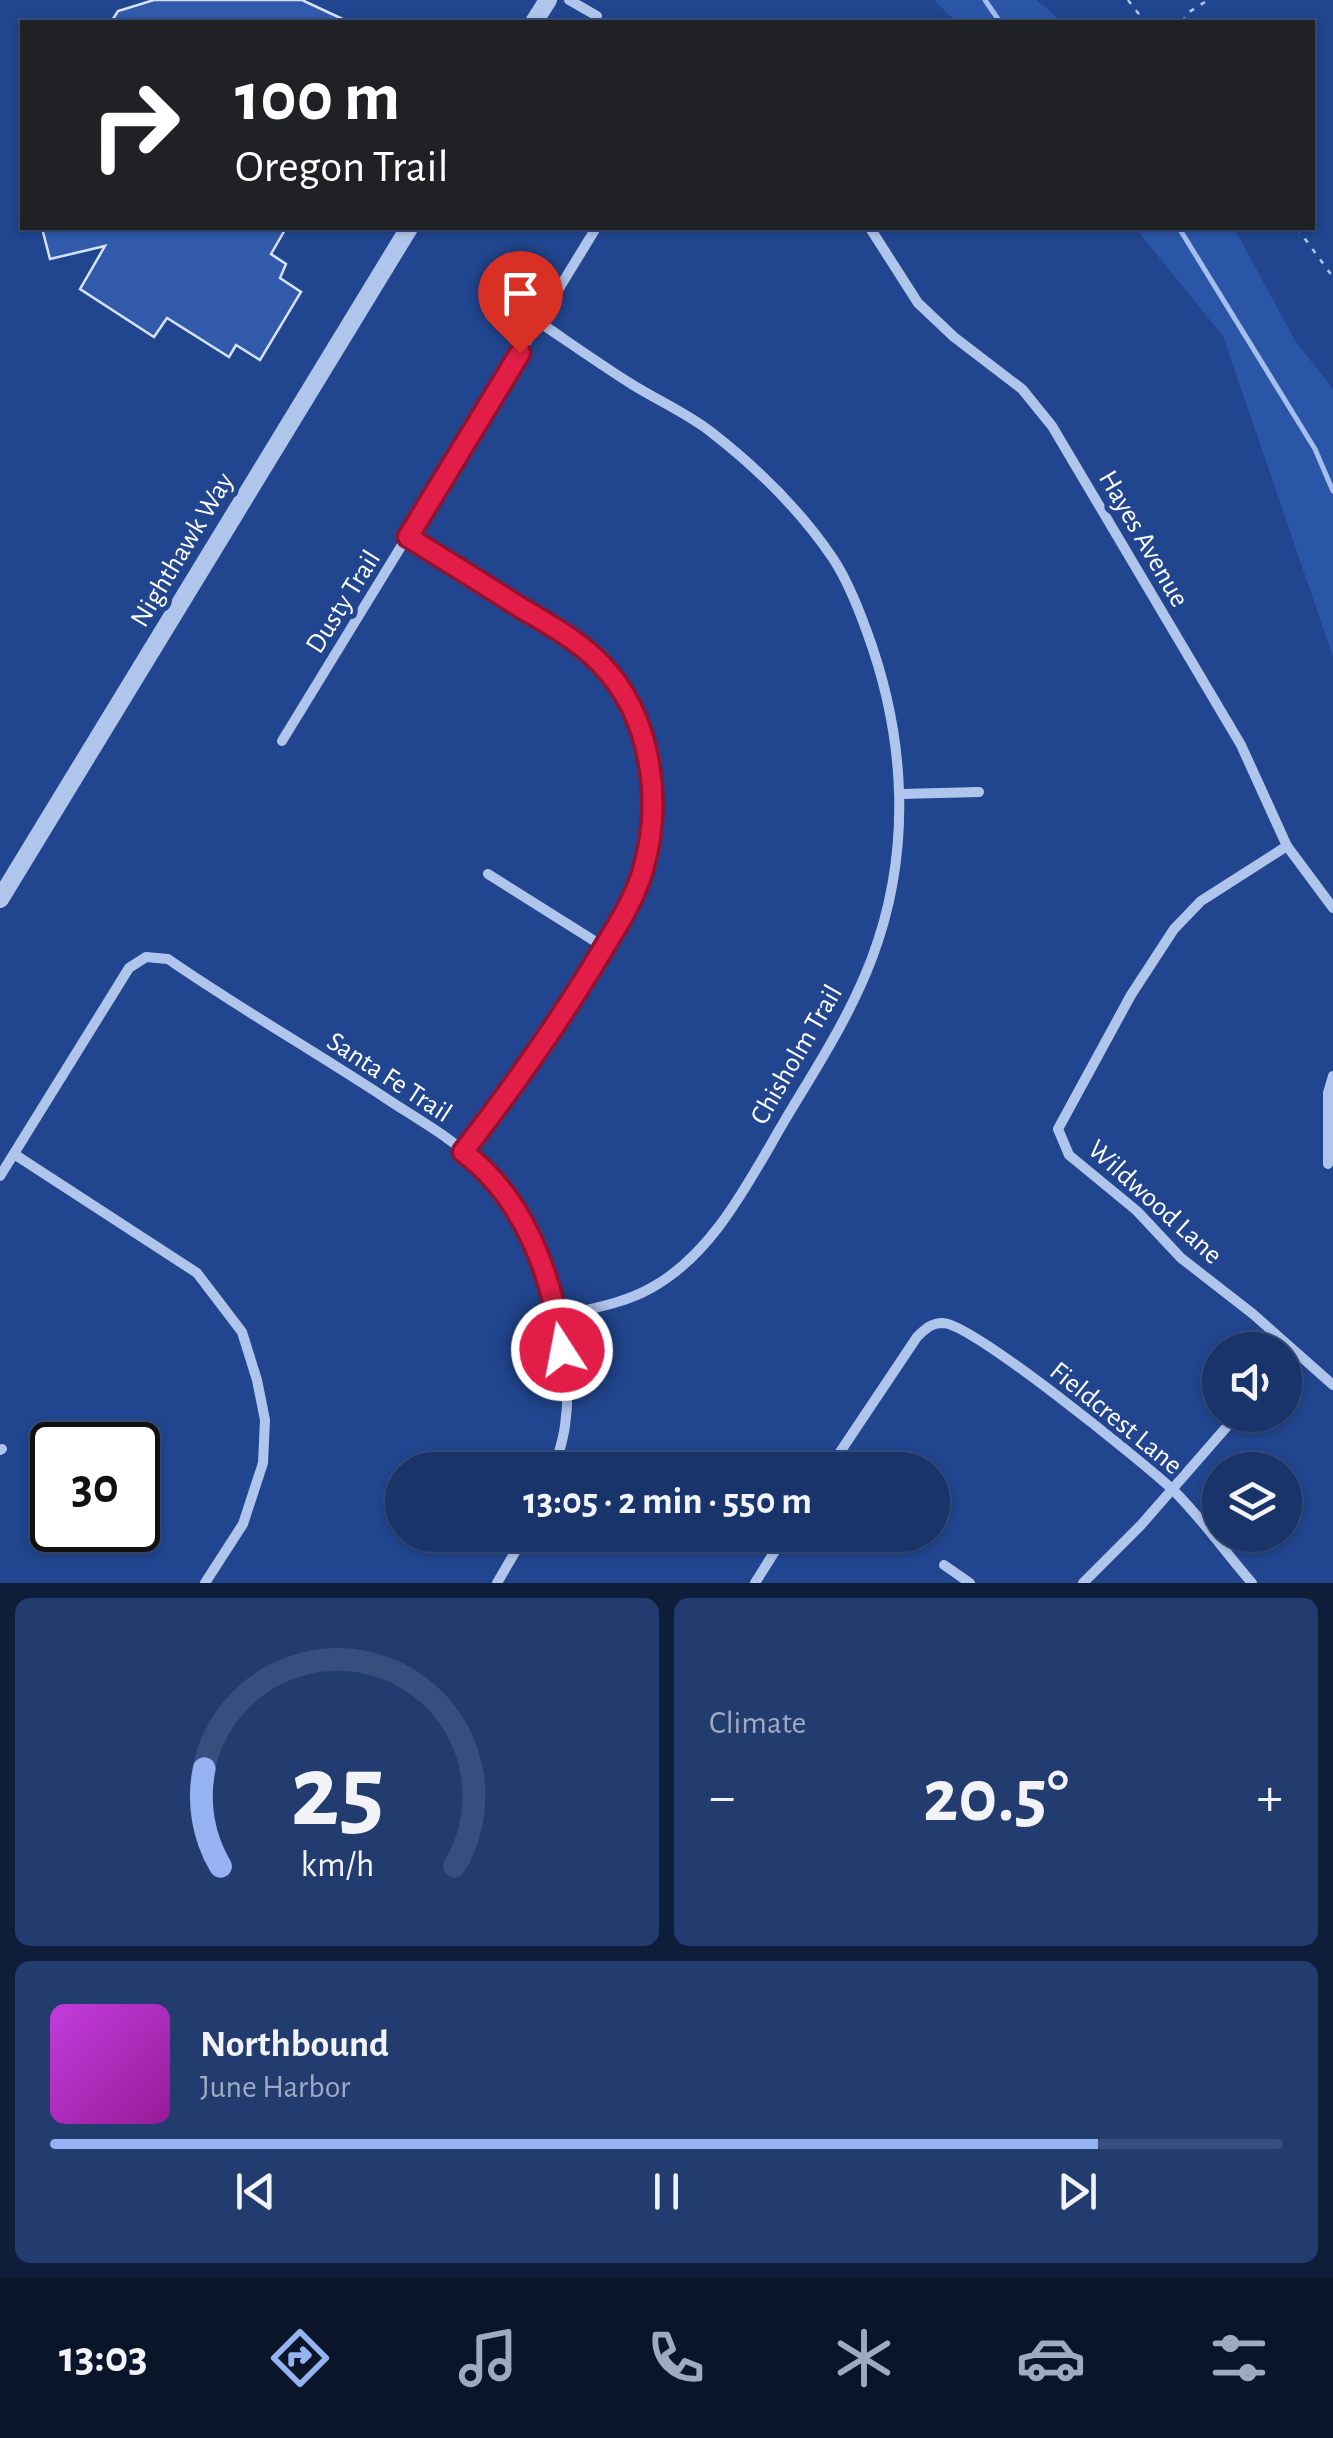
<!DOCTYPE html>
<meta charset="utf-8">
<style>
body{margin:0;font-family:"Alegreya Sans",sans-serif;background:#223c70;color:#f1f3f6;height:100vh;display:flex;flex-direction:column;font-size:38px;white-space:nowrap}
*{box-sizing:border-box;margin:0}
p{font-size:32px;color:#9faac1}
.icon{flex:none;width:55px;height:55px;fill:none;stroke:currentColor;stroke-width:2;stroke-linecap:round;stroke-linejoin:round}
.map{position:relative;height:1583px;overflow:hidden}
.panel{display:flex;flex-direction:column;gap:15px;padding:15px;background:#0e1d3a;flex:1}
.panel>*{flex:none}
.guide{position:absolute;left:20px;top:20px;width:1295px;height:210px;border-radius:0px;box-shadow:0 2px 8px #0004,0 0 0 2px #374f7e;background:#202124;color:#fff;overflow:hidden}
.fabs{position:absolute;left:1202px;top:1332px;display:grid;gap:20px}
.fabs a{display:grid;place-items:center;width:100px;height:100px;border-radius:50%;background:#19346a;box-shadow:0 2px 8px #0004,0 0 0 2px #374f7e;font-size:50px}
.speed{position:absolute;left:30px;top:1422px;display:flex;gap:20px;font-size:50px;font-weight:700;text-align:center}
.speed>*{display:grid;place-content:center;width:130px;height:130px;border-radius:50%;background:#19346a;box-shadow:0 2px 8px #0004,0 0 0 2px #374f7e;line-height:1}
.speed .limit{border:5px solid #111;border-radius:15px;background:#fff;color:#111}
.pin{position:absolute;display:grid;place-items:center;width:85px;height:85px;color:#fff;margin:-102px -42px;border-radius:50% 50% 50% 0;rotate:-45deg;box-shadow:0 0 10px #0007}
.pin .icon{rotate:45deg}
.me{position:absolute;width:110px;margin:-55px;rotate:349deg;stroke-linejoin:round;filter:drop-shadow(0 0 8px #0008)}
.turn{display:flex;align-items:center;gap:35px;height:210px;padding:0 50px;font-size:45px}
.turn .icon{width:130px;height:130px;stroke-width:2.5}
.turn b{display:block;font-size:70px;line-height:85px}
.big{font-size:75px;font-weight:700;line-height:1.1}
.panel .card{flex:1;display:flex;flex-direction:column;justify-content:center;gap:15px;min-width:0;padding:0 35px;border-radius:15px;background:#223c70}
.panel .dial{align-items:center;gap:0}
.dial svg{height:260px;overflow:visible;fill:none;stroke:#374f7e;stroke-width:7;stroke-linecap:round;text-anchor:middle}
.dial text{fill:#f1f3f6;stroke:none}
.song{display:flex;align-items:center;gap:30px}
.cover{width:120px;height:120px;border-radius:15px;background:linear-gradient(135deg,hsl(290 70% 55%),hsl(300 70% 35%))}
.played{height:10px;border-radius:5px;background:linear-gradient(90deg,#95b2f1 85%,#374f7e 85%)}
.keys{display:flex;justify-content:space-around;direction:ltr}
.heat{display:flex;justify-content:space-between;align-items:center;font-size:55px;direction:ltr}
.panel .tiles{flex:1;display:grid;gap:15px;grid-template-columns:1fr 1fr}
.card:last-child{grid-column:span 2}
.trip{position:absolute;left:385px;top:1452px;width:565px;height:100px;border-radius:50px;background:#19346a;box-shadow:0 2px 8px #0004,0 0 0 2px #374f7e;font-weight:700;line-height:100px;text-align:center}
.menu{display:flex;height:160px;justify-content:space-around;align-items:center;background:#0a152a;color:#9faac1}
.menu .icon{width:70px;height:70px}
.menu .on{color:#95b2f1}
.menu b{font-size:45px;color:#f1f3f6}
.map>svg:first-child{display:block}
</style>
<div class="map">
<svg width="1333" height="1583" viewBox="0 0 1333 1583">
<rect width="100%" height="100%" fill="#21458e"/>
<!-- green -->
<g fill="#2b55a6">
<path d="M 934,0 L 1036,0 L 1063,22 L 956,22 Z"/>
<path d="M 1135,228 L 1234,228 L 1296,342 L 1333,389 L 1333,657 L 1223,336 Z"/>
</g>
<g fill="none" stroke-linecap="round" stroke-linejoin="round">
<!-- stream -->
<g stroke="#a4beed" stroke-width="5">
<path d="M 985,0 L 1000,22"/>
<path d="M 1179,228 L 1315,449 L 1333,491"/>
</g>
</g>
<!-- building -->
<g fill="#315aab" stroke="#d5e2f9" stroke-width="2.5">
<path d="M 154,0 L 302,0 L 349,22 L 111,22 L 118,11 Z"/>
<path d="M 42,228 L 286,228 L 271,254 L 286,264 L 280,278 L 301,292 L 260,360 L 236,345 L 229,357 L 167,318 L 154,337 L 80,289 L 105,246 L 50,259 Z"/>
</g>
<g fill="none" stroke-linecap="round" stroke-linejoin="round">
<!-- path -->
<g stroke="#b0c5ec" stroke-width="2.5" stroke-dasharray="5 8" stroke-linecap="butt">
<path d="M 1128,0 L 1145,22"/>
<path d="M 1183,22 L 1186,14 L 1208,0"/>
<path d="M 1297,228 L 1333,277"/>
</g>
<!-- minor -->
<g stroke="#b0c5ec" stroke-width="10">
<path d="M 569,0 L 597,16"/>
<path d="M 870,228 L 918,303 L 954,337 L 1022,389 L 1052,426 L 1241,745 L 1287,846 L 1333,908"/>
<path d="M 539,322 C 570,343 601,365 633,385 C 659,401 688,414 711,432 C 756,467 800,510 832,557 C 847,579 858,607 867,632 C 906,738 912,852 872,958 C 852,1011 823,1057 794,1105 C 755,1168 719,1251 651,1288 C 623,1304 588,1309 557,1317"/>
<path d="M 408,537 C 447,561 486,585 525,610 C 550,626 578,641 600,663 C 639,703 662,776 653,833 C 644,882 619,922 594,964 C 554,1030 510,1091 463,1152"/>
<path d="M 282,741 L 596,228"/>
<path d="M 901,794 L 979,792"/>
<path d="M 1287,846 L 1201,901 L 1174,929 L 1131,995 L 1058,1129 L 1069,1155 L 1137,1211 L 1181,1258 L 1253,1314 L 1333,1385"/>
<path d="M 488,874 L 604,947"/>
<path d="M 14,1154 L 197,1273 L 242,1332 L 257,1380 L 265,1420 L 263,1463 L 243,1524 L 205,1583"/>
<path d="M 1328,1164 L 1328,1093 L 1333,1076"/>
<path d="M 0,1176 L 129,968 L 146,957 L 168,959 C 239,1008 314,1051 387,1099 C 417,1119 454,1139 479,1165 C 540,1229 577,1338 565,1426 C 563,1440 558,1456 554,1470"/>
<path d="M 0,1450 L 2,1449"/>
<path d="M 828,1470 L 917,1337 C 925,1329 931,1323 943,1323 C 973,1324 1143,1462 1172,1489 C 1201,1517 1225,1552 1252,1583"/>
<path d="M 944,1565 L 970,1583"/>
<path d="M 497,1583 L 525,1535"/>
<path d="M 755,1583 L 785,1535"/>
<path d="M 1083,1583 L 1141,1525 L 1237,1415"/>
</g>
<!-- tertiary -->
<g stroke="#b0c5ec" stroke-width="18">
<path d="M 534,22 L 548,0"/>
<path d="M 0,899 L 409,228"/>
</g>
</g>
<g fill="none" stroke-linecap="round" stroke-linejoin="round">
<defs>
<path id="route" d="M 520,353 L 408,537 C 445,560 482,583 518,606 C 546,623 577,639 600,663 C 652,716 663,801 643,870 C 633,904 612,934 594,964 C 554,1030 510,1091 463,1152 C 524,1197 553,1277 562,1350"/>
</defs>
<!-- route casing -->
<use href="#route" stroke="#92132f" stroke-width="25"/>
<!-- route -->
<use href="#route" stroke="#e11d48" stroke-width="18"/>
</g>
<g text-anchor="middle" stroke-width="10" stroke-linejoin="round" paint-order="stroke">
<!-- street labels -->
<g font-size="28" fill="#fff" stroke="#21458e">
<text transform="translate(1145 538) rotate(60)" y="10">Hayes Avenue</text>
<text transform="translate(181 549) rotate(-59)" y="10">Nighthawk Way</text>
<text transform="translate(342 601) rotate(-58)" y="10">Dusty Trail</text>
<text transform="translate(795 1054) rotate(-60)" y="10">Chisholm Trail</text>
<text transform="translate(390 1076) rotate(33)" y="10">Santa Fe Trail</text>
<text transform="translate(1156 1201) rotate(42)" y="10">Wildwood Lane</text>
<text transform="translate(1117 1417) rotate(39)" y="10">Fieldcrest Lane</text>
</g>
</g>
</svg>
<div class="fabs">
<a><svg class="icon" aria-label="sound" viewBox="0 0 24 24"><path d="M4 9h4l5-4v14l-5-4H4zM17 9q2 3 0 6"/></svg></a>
<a><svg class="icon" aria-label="layers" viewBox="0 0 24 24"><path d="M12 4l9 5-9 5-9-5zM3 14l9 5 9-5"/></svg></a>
</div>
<div class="speed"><div class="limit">30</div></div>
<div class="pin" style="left:520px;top:353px;background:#d93025"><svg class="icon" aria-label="arrive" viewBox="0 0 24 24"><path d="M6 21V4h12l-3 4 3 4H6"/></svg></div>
<svg class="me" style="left:562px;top:1350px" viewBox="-20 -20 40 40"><circle r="17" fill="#e11d48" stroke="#fff" stroke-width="3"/><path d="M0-11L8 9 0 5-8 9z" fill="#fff"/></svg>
<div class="trip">13:05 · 2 min · 550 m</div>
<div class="guide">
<div class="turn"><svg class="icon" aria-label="right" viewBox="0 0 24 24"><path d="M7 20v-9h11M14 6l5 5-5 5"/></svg><div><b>100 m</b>Oregon Trail</div></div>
</div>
</div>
<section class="panel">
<div class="tiles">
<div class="card dial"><svg viewBox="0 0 100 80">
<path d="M14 69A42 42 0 1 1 86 69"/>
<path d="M14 69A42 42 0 0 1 9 39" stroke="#95b2f1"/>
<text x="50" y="56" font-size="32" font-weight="700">25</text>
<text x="50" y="72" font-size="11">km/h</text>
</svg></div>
<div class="card"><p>Climate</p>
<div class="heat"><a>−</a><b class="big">20.5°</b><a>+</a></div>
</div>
<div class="card">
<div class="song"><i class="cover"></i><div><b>Northbound</b><p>June Harbor</p></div></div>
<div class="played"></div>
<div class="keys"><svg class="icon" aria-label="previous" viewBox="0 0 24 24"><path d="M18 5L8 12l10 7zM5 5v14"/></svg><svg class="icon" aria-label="pause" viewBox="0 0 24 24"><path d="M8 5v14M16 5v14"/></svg><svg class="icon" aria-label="next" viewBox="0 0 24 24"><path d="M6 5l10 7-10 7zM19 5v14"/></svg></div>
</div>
</div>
</section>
<nav class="menu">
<b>13:03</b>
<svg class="icon on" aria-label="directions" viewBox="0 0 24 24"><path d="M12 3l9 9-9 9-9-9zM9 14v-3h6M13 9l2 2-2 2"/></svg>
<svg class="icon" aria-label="music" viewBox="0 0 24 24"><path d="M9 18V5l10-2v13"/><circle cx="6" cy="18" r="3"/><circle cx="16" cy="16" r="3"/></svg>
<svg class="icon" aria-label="phone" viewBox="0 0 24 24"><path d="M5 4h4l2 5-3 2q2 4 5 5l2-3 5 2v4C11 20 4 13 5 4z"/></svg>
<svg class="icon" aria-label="climate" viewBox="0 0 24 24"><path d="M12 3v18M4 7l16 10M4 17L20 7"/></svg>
<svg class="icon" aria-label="car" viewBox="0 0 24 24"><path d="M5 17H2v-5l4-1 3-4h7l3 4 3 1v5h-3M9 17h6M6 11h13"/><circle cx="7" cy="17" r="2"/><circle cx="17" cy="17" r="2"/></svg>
<svg class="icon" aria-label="filters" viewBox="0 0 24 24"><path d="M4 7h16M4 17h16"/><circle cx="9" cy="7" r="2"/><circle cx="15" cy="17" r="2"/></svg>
</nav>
